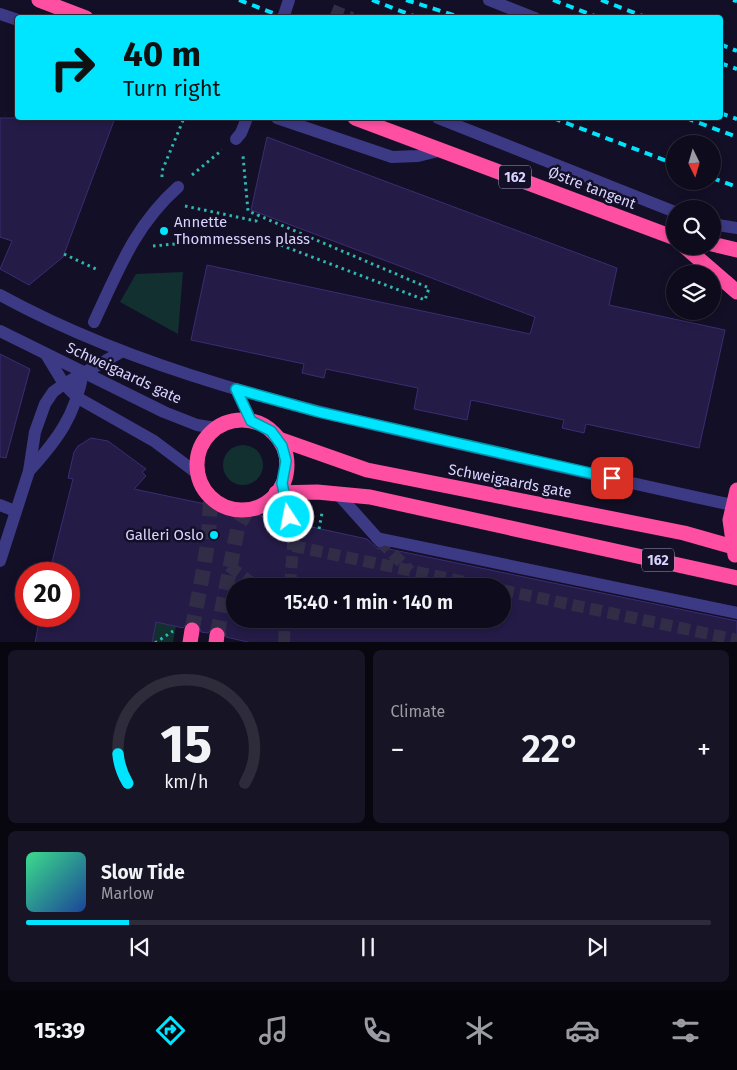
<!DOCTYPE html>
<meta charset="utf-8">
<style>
body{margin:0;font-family:"Fira Sans",sans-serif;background:#171425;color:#f1f3f6;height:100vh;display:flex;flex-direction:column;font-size:19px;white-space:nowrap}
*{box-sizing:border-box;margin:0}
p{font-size:16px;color:#9b9ba3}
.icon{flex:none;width:28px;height:28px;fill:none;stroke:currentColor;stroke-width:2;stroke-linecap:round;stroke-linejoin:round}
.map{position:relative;height:642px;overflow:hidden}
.sheet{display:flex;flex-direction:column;gap:8px;padding:8px;background:#08060f;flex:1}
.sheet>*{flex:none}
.banner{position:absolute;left:15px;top:15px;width:708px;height:105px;border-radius:5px;box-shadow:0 2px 8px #0003,0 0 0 1px #2e2b3b;background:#00e5ff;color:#111;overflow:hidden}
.needle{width:32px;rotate:175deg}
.tools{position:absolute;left:666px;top:135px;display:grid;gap:10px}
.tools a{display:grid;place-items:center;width:55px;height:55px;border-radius:50%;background:#0e0b1c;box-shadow:0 2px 8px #0003,0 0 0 1px #2e2b3b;font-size:25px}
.speed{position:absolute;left:15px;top:562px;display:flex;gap:10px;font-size:25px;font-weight:700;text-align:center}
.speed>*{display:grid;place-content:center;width:65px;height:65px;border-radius:50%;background:#0e0b1c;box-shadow:0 2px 8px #0003,0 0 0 1px #2e2b3b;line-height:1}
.speed .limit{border:8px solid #d22;background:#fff;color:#111}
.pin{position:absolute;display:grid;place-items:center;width:42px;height:42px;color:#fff;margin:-21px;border-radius:10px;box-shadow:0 2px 8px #0006}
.me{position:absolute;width:55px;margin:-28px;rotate:349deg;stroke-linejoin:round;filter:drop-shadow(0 0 4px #0008)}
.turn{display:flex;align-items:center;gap:18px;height:105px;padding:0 25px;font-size:22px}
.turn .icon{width:65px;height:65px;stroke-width:2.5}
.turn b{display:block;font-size:35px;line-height:42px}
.big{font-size:38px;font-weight:600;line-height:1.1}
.sheet .card{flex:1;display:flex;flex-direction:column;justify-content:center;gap:8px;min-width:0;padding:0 18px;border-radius:8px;background:#171425}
.sheet .dial{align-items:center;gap:0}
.dial svg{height:130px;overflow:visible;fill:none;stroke:#2e2b3b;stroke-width:7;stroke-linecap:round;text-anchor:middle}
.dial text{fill:#f1f3f6;stroke:none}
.song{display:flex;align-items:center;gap:15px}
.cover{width:60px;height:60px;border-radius:8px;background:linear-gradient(135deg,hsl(150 70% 55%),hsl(220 70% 35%))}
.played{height:5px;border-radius:2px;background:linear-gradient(90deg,#00e5ff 15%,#2e2b3b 15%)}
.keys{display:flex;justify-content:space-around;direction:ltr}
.heat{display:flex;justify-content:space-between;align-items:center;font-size:28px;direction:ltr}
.sheet .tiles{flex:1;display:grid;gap:8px;grid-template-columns:1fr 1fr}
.card:last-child{grid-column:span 2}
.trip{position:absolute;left:226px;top:578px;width:285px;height:50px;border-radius:25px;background:#0e0b1c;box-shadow:0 2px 8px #0003,0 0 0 1px #2e2b3b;font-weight:600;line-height:50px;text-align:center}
.tabs{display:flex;height:80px;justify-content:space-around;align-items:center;background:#06040b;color:#9b9ba3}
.tabs .icon{width:35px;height:35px}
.tabs .current{color:#00e5ff}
.tabs b{font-size:22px;color:#f1f3f6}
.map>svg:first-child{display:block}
</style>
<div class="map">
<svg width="737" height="643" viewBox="0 0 737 643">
<rect width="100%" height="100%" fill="#130f26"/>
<!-- green -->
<g fill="#12302f">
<path d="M 183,272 L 178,334 L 120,302 L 136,274 Z"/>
<circle cx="243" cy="465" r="20"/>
<path d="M 156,622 L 176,626 L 173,642 L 152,643 Z"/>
</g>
<!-- building -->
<g fill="#241b47" stroke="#3b2d73" fill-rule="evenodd">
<path d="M 0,118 L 115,118 L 63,257 L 29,285 L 0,269 L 12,241 L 0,237 Z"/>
<path d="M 267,137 L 617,268 L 609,305 L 725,330 L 699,448 L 586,424 L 584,433 L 562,428 L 564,420 L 471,400 L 467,420 L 414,409 L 418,388 L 326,369 L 324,378 L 302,373 L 304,364 L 191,340 L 207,265 L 530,334 L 535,317 L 251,210 Z"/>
<path d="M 0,354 L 30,369 L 6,458 L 0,457 Z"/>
<path d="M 91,438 L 108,441 L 146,469 L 142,472 L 146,476 L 134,489 L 281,520 L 284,527 L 288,530 L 295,528 L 298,524 L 367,539 L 378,549 L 384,548 L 737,621 L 737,643 L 252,643 L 226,637 L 225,631 L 219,626 L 213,627 L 208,633 L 201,632 L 198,623 L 193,621 L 188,622 L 183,628 L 156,622 L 152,643 L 35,643 L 40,616 L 69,616 L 69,574 L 49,574 L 73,479 L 68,478 L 74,452 L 78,446 ZM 235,586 L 502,586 L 502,619 L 235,619 Z"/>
</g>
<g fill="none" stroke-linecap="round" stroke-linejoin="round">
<!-- minor-tunnel -->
<g stroke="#312d47" stroke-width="12" stroke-dasharray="12 6" stroke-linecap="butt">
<path d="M 332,10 L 352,18"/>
<path d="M 380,541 L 410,571"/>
<path d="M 293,546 L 484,586"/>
<path d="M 229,566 L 256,586"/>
<path d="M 290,586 L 293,546 L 290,522"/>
<path d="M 502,590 L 737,640"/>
<path d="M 284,643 L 285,619"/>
</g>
<!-- highway-tunnel -->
<g stroke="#312d47" stroke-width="15" stroke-dasharray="15 8" stroke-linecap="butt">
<path d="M 192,630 C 200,586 211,542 210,496"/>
<path d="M 217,635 L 238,526 L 248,509"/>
</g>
<!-- path -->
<g stroke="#2fb8b0" stroke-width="3" stroke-dasharray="2.5 4" stroke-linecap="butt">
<path d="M 192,175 L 222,150"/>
<path d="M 162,177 L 162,171 L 184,118"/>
<path d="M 185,206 L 256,221 L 258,215"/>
<path d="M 153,246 L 257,236 L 425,300 L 429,288 L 248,211 L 243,156"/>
<path d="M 64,254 L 98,270"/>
<path d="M 319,529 L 322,513"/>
<path d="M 155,643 L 173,631"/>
</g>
<!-- minor -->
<g stroke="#3d3a85" stroke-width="12">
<path d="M 489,0 L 535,18"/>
<path d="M 0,14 L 18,20"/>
<path d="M 277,118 L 392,157 L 418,156 L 442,150"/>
<path d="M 438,118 L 675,212"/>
<path d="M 236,139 L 241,133 L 247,118"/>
<path d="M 712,224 L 737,228"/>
<path d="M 0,295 C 141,372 298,408 454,443 C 548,464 643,486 737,506"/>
<path d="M 94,322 C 118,271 135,225 178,187"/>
<path d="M 0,331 L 164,412 L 197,425 L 216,428"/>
<path d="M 47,356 L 64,384 L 78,398 L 154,441 L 198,474"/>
<path d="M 236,389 L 251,421"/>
<path d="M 29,471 C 58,439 75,416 83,373"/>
<path d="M 282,483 L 290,522"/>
<path d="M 337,493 L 380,541"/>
<path d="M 0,505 L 15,511"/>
<path d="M 377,538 L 737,613"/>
<path d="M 0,561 L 29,471 L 35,432 L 45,404 L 53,392 L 64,384 L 121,352"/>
</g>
<!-- highway -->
<g stroke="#ff4fa3" stroke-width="15">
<path d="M 39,0 L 86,18"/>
<path d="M 355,118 L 675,238"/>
<path d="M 712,244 L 737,250"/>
<path d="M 684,246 L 737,292"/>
<circle cx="242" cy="465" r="45"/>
<path d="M 279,439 L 367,470 L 684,533 L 737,548"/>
<path d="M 276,493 L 317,492 L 370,497 L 737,578"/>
<path d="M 735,555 L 730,520 L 737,490"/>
<path d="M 190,643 L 192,630"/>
<path d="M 216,643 L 217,635"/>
</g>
<!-- rail -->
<g stroke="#00e5ff" stroke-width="4" stroke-dasharray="8 6" stroke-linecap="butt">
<path d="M 239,0 L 286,18"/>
<path d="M 372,0 L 419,18"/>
<path d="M 406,0 L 463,18"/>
<path d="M 553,0 L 600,18"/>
<path d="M 601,0 L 648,18"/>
<path d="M 733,0 L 737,1"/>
<path d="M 720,44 L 737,51"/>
<path d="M 720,63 L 737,69"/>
<path d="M 720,113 L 737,119"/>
<path d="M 553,118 L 675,164"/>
<path d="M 686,118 L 737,137"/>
<path d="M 712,178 L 737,187"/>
</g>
<!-- minor-bridge -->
<path stroke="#3d3a85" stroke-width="12" d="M 283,18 L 289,0"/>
</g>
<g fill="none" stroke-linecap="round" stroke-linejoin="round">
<defs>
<path id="route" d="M 289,517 L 282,483 L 286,461 L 282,446 L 271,431 L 251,421 L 236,389 L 319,412 L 612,478"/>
</defs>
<!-- route casing -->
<use href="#route" stroke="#0095a6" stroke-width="12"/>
<!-- route -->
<use href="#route" stroke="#00e5ff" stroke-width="9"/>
</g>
<!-- markers -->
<g fill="#00e5ff" stroke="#130f26" stroke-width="2">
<circle cx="164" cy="231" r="5"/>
<circle cx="214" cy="535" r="5"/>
</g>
<g text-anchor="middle" stroke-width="5" stroke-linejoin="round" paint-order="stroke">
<!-- shield labels -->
<g fill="#130f26" stroke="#9e99be" stroke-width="1">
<rect x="499" y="165.5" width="32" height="23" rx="4"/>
<rect x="642" y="548.5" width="32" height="23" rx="4"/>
</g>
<g font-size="14" font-weight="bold" fill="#d9d4ff">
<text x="515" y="182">162</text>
<text x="658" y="565">162</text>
</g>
<!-- street labels -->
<g font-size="15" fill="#d9d4ff" stroke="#130f26">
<text transform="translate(592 188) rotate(21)" y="5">Østre tangent</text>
<text transform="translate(124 373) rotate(25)" y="5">Schweigaards gate</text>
<text transform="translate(510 481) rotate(11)" y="5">Schweigaards gate</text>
</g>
<!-- poi labels -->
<g font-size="15" fill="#d9d4ff" stroke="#130f26" text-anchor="start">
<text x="174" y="227">Annette<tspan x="174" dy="17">Thommessens plass</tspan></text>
<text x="204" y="540" text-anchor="end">Galleri Oslo</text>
</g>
</g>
</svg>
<div class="tools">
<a><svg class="needle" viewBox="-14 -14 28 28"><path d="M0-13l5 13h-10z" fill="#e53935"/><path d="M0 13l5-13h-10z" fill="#9b9ba3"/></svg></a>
<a><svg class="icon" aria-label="search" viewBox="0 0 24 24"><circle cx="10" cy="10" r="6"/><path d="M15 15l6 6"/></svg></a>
<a><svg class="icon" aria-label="layers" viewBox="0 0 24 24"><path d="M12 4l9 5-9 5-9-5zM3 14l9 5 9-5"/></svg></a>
</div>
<div class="speed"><div class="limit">20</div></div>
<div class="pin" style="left:612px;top:478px;background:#d93025"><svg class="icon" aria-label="arrive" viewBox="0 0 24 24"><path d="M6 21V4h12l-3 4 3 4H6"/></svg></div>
<svg class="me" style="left:289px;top:517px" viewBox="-20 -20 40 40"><circle r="17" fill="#00e5ff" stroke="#fff" stroke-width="3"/><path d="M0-11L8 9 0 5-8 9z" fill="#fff"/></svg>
<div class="trip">15:40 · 1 min · 140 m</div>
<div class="banner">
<div class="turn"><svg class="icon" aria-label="right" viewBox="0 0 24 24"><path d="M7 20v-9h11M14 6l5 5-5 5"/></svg><div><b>40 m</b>Turn right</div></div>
</div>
</div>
<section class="sheet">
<div class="tiles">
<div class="card dial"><svg viewBox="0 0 100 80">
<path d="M14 69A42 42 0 1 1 86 69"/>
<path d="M14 69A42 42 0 0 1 8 51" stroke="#00e5ff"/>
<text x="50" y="56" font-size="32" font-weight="700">15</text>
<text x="50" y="72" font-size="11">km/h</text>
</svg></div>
<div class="card"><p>Climate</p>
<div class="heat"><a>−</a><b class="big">22°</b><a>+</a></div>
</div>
<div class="card">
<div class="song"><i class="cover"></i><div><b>Slow Tide</b><p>Marlow</p></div></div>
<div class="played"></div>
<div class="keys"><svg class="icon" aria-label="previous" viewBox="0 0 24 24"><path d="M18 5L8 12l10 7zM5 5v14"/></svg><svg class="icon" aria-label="pause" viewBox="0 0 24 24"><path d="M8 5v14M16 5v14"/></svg><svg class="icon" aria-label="next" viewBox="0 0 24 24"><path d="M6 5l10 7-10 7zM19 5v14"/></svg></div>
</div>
</div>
</section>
<nav class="tabs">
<b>15:39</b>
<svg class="icon current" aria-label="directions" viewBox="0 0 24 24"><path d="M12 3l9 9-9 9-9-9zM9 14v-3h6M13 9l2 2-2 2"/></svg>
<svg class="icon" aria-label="music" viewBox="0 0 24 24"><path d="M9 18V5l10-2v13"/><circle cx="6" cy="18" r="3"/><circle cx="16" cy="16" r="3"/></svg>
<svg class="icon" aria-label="phone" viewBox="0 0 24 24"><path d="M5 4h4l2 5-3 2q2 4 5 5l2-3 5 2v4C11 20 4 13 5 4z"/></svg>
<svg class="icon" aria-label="climate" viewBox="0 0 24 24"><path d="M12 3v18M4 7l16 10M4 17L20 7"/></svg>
<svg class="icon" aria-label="car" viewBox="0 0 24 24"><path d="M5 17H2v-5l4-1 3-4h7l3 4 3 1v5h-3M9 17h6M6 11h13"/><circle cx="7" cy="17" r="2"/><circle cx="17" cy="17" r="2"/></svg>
<svg class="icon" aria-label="filters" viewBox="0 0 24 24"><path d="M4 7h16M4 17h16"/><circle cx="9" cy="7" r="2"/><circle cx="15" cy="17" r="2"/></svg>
</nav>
